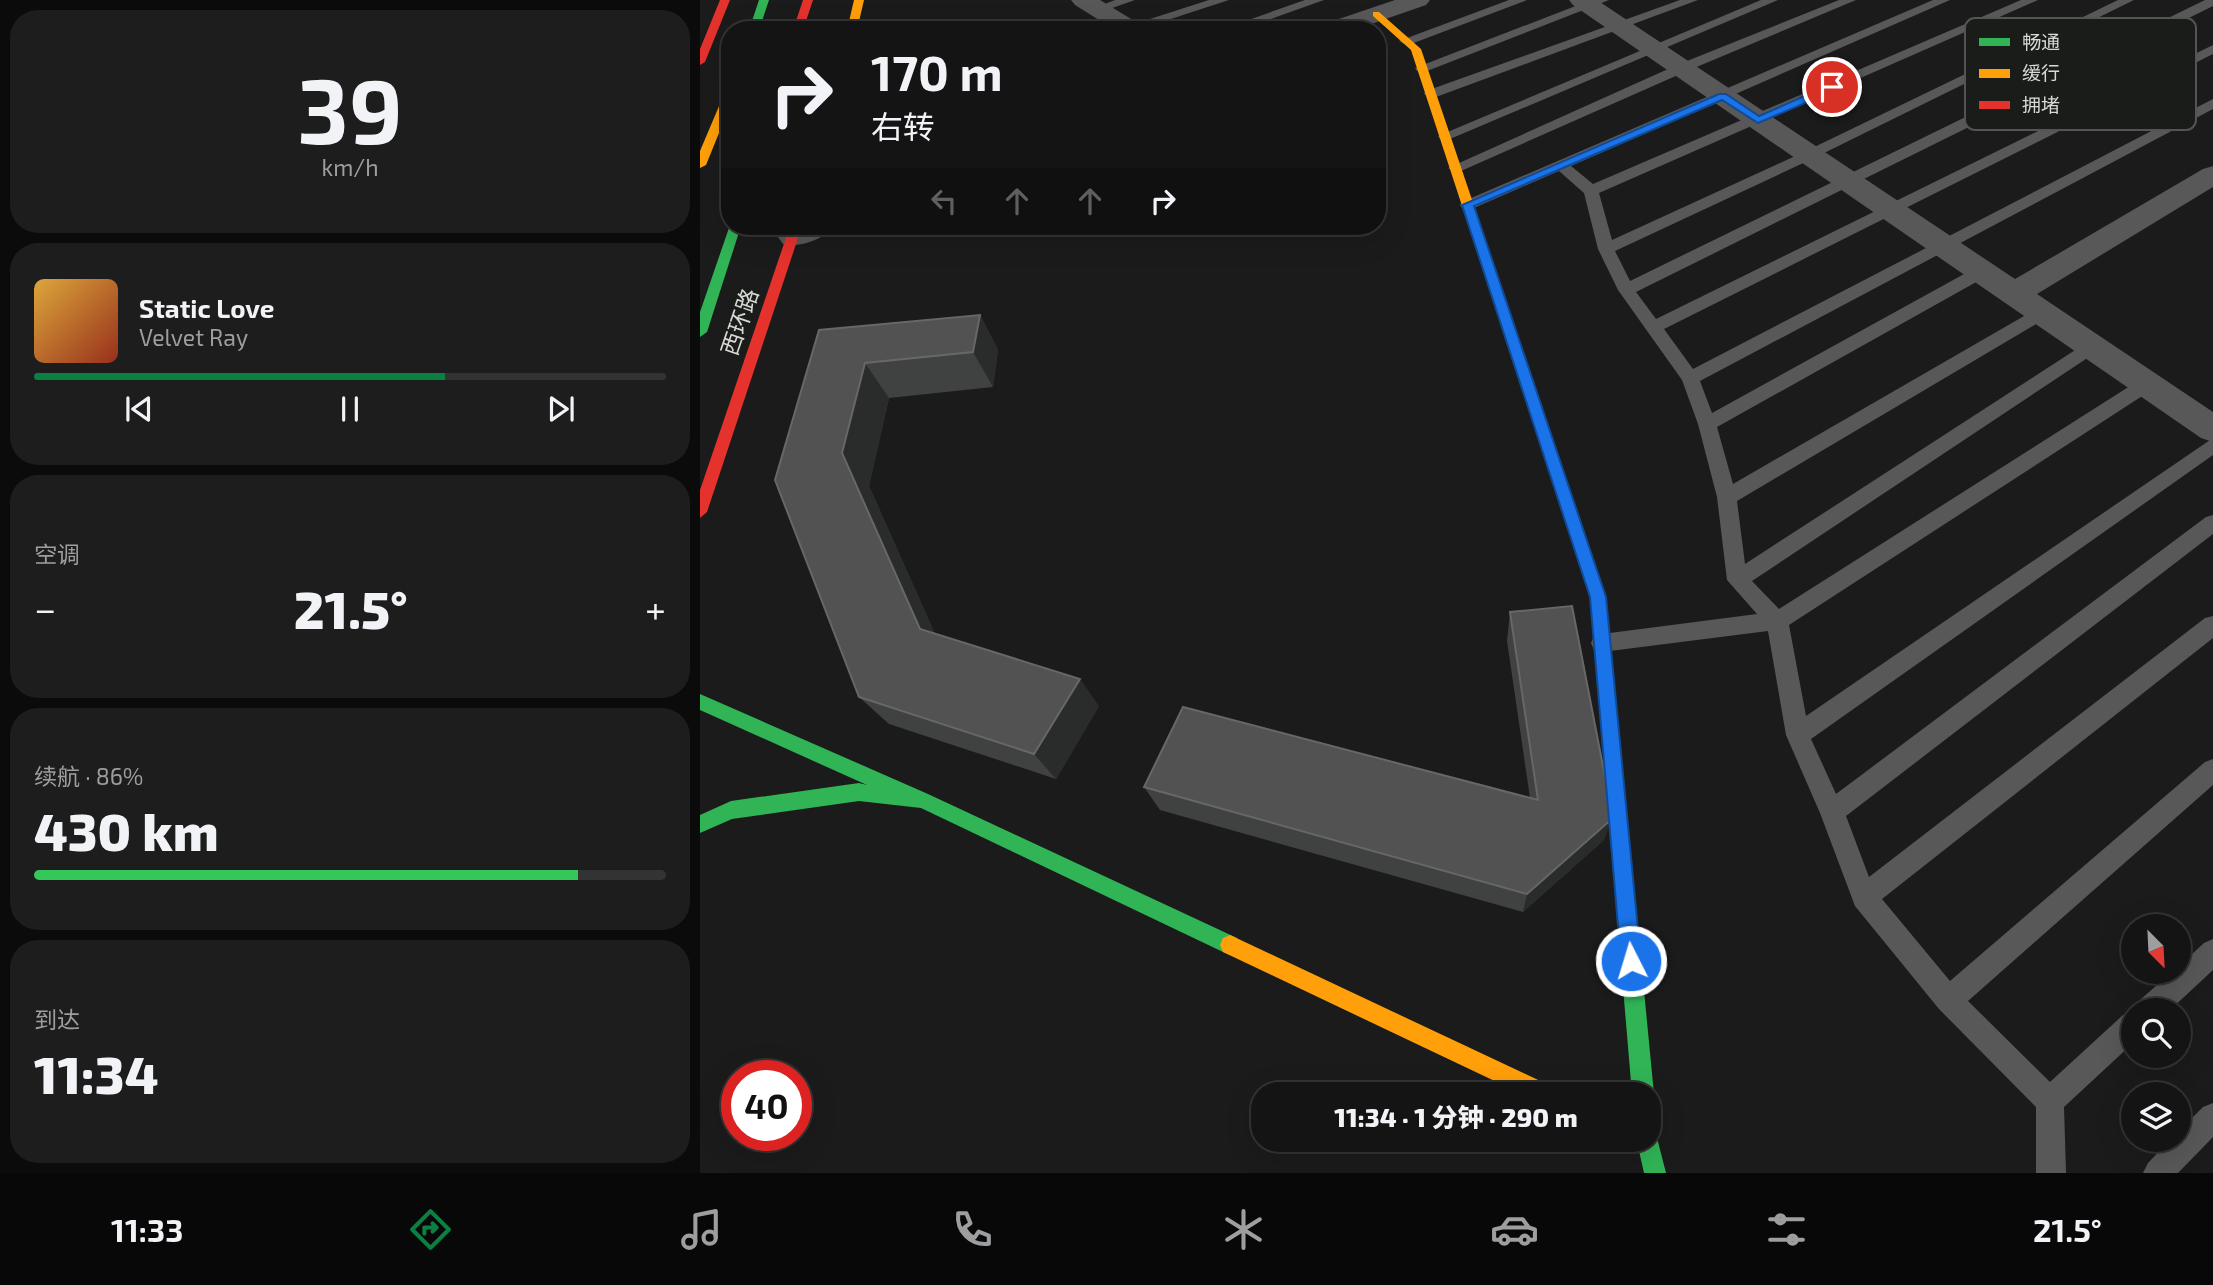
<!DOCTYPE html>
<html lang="zh">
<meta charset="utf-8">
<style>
body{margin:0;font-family:"Exo 2","Noto Sans SC",sans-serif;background:#1d1d1d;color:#f1f3f6;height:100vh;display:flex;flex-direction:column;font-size:26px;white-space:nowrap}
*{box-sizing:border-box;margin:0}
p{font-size:23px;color:#9d9ea0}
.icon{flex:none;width:38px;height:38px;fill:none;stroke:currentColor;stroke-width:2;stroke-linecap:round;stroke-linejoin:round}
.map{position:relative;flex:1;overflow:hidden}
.details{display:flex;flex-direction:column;gap:10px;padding:10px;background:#0b0b0b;width:700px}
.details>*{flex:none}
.banner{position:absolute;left:21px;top:21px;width:665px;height:214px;border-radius:28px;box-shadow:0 7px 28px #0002,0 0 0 2px #333334;background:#141414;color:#f1f3f6;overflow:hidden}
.needle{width:46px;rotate:156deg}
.controls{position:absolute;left:1421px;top:914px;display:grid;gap:14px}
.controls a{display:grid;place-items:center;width:70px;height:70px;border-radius:50%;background:#141414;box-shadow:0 7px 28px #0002,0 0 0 2px #333334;font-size:35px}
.speed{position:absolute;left:21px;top:1060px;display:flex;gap:14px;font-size:35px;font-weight:700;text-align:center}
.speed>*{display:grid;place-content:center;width:91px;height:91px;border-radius:50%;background:#141414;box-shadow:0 7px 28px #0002,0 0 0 2px #333334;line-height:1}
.speed .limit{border:10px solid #d22;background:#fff;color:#111}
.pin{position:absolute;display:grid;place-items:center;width:60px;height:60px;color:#fff;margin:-30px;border:4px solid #fff;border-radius:50%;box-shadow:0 2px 7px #0007}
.me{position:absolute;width:77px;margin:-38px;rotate:355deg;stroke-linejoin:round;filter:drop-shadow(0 0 5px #0008)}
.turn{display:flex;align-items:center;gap:24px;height:147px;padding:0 35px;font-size:32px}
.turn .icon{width:91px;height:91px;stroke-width:2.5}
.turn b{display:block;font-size:49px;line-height:60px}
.lanes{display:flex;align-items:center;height:66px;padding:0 35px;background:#0003;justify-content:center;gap:35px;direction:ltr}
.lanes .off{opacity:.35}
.big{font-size:52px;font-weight:800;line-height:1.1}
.details .card{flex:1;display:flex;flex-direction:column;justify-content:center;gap:10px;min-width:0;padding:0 24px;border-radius:28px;background:#1d1d1d}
.details .dial{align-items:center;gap:0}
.dial b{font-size:91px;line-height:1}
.song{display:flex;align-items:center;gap:21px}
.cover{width:84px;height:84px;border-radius:10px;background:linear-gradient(135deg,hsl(40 70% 55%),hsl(10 70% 35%))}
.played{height:7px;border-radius:4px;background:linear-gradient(90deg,#0b8043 65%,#333334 65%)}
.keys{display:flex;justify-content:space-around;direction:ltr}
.heat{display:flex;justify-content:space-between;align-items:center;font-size:38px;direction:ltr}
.charge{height:10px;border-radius:5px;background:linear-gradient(90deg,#34c759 86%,#333334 0)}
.trip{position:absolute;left:551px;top:1082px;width:410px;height:70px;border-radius:28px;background:#141414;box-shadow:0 7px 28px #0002,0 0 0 2px #333334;font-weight:800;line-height:70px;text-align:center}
.tab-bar{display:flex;height:112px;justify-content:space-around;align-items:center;background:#080808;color:#9d9ea0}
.tab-bar .icon{width:49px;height:49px}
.tab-bar .active{color:#0b8043}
.tab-bar b{font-size:32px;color:#f1f3f6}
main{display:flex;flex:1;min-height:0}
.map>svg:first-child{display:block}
</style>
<main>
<section class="details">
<div class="card dial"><b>39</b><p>km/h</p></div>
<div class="card">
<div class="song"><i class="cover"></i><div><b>Static Love</b><p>Velvet Ray</p></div></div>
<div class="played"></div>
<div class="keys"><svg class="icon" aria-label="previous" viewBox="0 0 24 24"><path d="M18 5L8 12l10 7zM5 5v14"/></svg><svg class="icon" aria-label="pause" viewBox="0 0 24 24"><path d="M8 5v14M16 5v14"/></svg><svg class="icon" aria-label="next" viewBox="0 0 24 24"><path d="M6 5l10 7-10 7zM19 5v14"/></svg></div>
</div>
<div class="card"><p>空调</p>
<div class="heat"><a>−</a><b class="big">21.5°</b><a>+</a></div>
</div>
<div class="card"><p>续航 · 86%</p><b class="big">430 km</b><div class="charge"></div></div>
<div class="card"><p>到达</p><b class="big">11:34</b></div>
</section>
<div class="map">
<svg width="1513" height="1173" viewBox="0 0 1513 1173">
<rect width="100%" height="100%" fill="#1a1b1a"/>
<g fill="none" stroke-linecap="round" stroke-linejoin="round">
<!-- lane -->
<g fill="#585858" fill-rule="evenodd">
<path d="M 415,0 L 435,0 L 398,13 L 392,9 Z"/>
<path d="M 509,0 L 529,0 L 437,30 L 422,28 Z"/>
<path d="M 605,0 L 624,0 L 540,30 L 520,30 Z"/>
<path d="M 809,0 L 827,0 L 711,44 L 706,45 L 699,41 Z"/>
<path d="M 891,0 L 909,0 L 727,71 L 717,71 L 715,68 Z"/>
<path d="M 980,0 L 998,0 L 736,97 L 731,98 L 724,94 L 726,91 Z"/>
<path d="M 1061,0 L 1078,0 L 750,139 L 740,139 L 738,136 Z"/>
<path d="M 1139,0 L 1156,0 L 987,71 L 761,171 L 756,173 L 748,168 L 977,65 Z"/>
<path d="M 1233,0 L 1250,0 L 871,166 L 893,184 L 1321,0 L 1338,0 L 899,193 L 912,240 L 1104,152 L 1418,0 L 1434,0 L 1114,158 L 915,251 L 930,281 L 1505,0 L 1513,0 L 1513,6 L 936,292 L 956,319 L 1513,45 L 1513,54 L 964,329 L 993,369 L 1513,99 L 1513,109 L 1000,381 L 1012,413 L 1275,268 L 1287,268 L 1289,272 L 1287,276 L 1017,427 L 1033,484 L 1336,309 L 1348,309 L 1351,313 L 1348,317 L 1037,501 L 1045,564 L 1386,343 L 1398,343 L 1401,347 L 1398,351 L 1052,581 L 1079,609 L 1441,379 L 1453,379 L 1456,384 L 1453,389 L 1089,625 L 1106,716 L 1513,438 L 1513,455 L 1111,739 L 1136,794 L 1506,517 L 1513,515 L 1513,534 L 1146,816 L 1169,877 L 1505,618 L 1513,616 L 1513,638 L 1182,899 L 1250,981 L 1505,762 L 1513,759 L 1513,785 L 1268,1001 L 1350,1082 L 1423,1015 L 1433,1012 L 1433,1043 L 1364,1107 L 1366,1173 L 1336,1173 L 1336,1107 L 1239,1009 L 1155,906 L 1120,813 L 1086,735 L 1068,631 L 902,652 L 894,650 L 891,643 L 894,636 L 902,634 L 1057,614 L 1027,580 L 1017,497 L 998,424 L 982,380 L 918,290 L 898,249 L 884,193 L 859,171 L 774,208 L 762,208 L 760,205 L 762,202 Z"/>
<path d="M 1513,939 L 1513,970 L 1470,1010 L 1437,1010 L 1440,1000 L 1473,971 L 1479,971 L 1479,966 L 1504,943 Z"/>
<path d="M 1513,1103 L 1513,1137 L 1478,1173 L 1443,1173 L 1448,1163 L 1471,1139 L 1479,1139 L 1479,1131 L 1503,1107 Z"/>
</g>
<!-- street -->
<g fill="#585858" fill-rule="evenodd">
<path d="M 371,0 L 400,0 L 441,25 L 444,30 L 415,30 L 375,5 Z"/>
<path d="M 695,0 L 730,0 L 726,5 L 654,30 L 618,30 L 621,25 Z"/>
<path d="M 869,0 L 897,0 L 1315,279 L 1503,169 L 1513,166 L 1513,187 L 1337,294 L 1513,412 L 1513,442 L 1501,438 L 873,5 Z"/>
<path d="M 93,226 L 134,226 C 124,240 98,248 83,244 L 78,237 L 83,230 Z"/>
</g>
<!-- fast -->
<g fill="#30b455" fill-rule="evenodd">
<path d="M 59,0 L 69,0 L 59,30 L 49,30 Z"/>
<path d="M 30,225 L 41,226 L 7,332 L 0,337 L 0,312 Z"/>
<path d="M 827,378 L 834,383 L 906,597 L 954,1094 L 948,1102 L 948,1094 L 932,1094 L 890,597 L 820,383 Z"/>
<path d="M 0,694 L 228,794 L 537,938 L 540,945 L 537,952 L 530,955 L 523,952 L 221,808 L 159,801 L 32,819 L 0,833 L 0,815 L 31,801 L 159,783 L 167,785 L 0,710 Z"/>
<path d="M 948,1131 L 956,1134 L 966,1173 L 944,1173 L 937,1142 L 938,1139 L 948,1139 Z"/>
</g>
<!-- slow -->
<g fill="#ff9f0a" fill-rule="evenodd">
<path d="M 154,0 L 164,0 L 157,30 L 147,30 Z"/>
<path d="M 673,12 L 679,12 L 721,49 L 834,383 L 832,386 L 822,386 L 820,383 L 711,50 L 673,16 Z"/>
<path d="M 30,89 L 30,106 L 6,165 L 0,168 L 0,151 L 25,92 Z"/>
<path d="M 530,935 L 853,1087 L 856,1094 L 822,1094 L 523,952 L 520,945 L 523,938 Z"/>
</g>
<!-- jam -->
<g fill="#e5322d" fill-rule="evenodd">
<path d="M 20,0 L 30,0 L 5,62 L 0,65 L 0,49 Z"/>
<path d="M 103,0 L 113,0 L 103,30 L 93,30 Z"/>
<path d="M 90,226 L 102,226 L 7,512 L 0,518 L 0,490 Z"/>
</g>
</g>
<!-- wall -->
<g fill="#404141">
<path d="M 280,315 L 298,350 L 293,387 L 189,398 L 169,486 L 235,634 L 399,706 L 356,779 L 189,724 L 159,697 L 119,330 Z"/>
<path d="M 810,612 L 904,840 L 823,912 L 460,810 L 444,787 L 830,798 L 807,641 Z"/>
</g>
<!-- shaded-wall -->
<g fill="#2a2b2b">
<path d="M 280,315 L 298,350 L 293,387 L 273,352 Z"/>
<path d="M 165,363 L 189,398 L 169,486 L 246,658 L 220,629 L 142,453 Z"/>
<path d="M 380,679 L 399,706 L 356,779 L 334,754 Z"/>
<path d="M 913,818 L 904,840 L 823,912 L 827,894 Z"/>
</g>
<!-- building -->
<g fill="#515251" stroke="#666766" stroke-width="2">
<path d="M 280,315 L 273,352 L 165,363 L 142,453 L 220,629 L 380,679 L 334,754 L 159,697 L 75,480 L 119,330 Z"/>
<path d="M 872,606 L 913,818 L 827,894 L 444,787 L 483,707 L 838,800 L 810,612 Z"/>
</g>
<!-- route -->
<path fill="#1a73e8" stroke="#114b97" stroke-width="2" d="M 1132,84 L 1138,87 L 1136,90 L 1058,123 L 1022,100 L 774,206 L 906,597 L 941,961 L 938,968 L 931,971 L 924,968 L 921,961 L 890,597 L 762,205 L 1019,94 L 1026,94 L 1059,116 Z"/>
<g text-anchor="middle" stroke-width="7" stroke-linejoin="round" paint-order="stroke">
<!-- street labels -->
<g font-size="23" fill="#d8d9d7" stroke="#1a1c19">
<text transform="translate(40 322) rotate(-71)" y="8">西环路</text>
</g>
</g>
<!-- legend -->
<rect x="1265" y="18" width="231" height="112" rx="10" fill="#1a1c19" stroke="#535552" stroke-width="2"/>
<rect x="1279" y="38" width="31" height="8" fill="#30b455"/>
<rect x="1279" y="69" width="31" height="9" fill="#ff9f0a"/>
<rect x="1279" y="101" width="31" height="8" fill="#e5322d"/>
<g font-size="19" fill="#d8d9d7">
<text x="1322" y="49">畅通</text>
<text x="1322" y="80">缓行</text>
<text x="1322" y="112">拥堵</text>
</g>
</svg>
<div class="controls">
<a><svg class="needle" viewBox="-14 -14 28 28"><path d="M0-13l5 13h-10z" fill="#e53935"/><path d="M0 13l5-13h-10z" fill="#9d9ea0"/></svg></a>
<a><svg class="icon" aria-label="search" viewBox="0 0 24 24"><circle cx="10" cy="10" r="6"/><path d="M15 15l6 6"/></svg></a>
<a><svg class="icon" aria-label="layers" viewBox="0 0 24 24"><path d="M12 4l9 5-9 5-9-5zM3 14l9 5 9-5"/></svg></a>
</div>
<div class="speed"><div class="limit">40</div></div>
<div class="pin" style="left:1132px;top:87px;background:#d93025"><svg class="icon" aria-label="arrive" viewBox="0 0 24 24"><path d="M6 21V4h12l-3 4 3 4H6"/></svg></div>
<svg class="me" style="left:931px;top:961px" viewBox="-20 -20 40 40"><circle r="17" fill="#1a73e8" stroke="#fff" stroke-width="3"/><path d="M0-11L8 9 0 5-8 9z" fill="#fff"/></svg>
<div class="trip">11:34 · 1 分钟 · 290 m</div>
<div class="banner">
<div class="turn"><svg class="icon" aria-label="right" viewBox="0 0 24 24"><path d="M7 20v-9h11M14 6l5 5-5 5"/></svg><div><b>170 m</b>右转</div></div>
<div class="lanes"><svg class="icon off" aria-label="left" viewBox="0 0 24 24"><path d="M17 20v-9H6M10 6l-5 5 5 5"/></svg><svg class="icon off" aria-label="ahead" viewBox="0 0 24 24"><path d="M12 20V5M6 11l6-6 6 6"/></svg><svg class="icon off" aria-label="ahead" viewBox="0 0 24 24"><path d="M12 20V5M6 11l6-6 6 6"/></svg><svg class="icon" aria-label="right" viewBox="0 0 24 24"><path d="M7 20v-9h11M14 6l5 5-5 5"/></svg></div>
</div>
</div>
</main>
<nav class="tab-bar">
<b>11:33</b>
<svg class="icon active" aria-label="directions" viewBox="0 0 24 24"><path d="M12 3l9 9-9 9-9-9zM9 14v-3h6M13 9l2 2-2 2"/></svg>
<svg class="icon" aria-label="music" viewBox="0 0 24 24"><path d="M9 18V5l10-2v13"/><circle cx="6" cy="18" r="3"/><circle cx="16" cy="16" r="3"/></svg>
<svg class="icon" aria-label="phone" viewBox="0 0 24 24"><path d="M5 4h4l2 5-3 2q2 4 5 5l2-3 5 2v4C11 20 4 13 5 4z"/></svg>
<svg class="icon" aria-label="climate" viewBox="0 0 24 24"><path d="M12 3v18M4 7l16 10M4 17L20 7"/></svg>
<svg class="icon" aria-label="car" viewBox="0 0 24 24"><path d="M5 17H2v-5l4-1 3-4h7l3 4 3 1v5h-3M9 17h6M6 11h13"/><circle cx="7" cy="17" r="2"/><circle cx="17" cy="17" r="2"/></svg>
<svg class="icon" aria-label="filters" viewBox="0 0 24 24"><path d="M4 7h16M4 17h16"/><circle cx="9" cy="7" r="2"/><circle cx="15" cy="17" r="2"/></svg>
<b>21.5°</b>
</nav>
